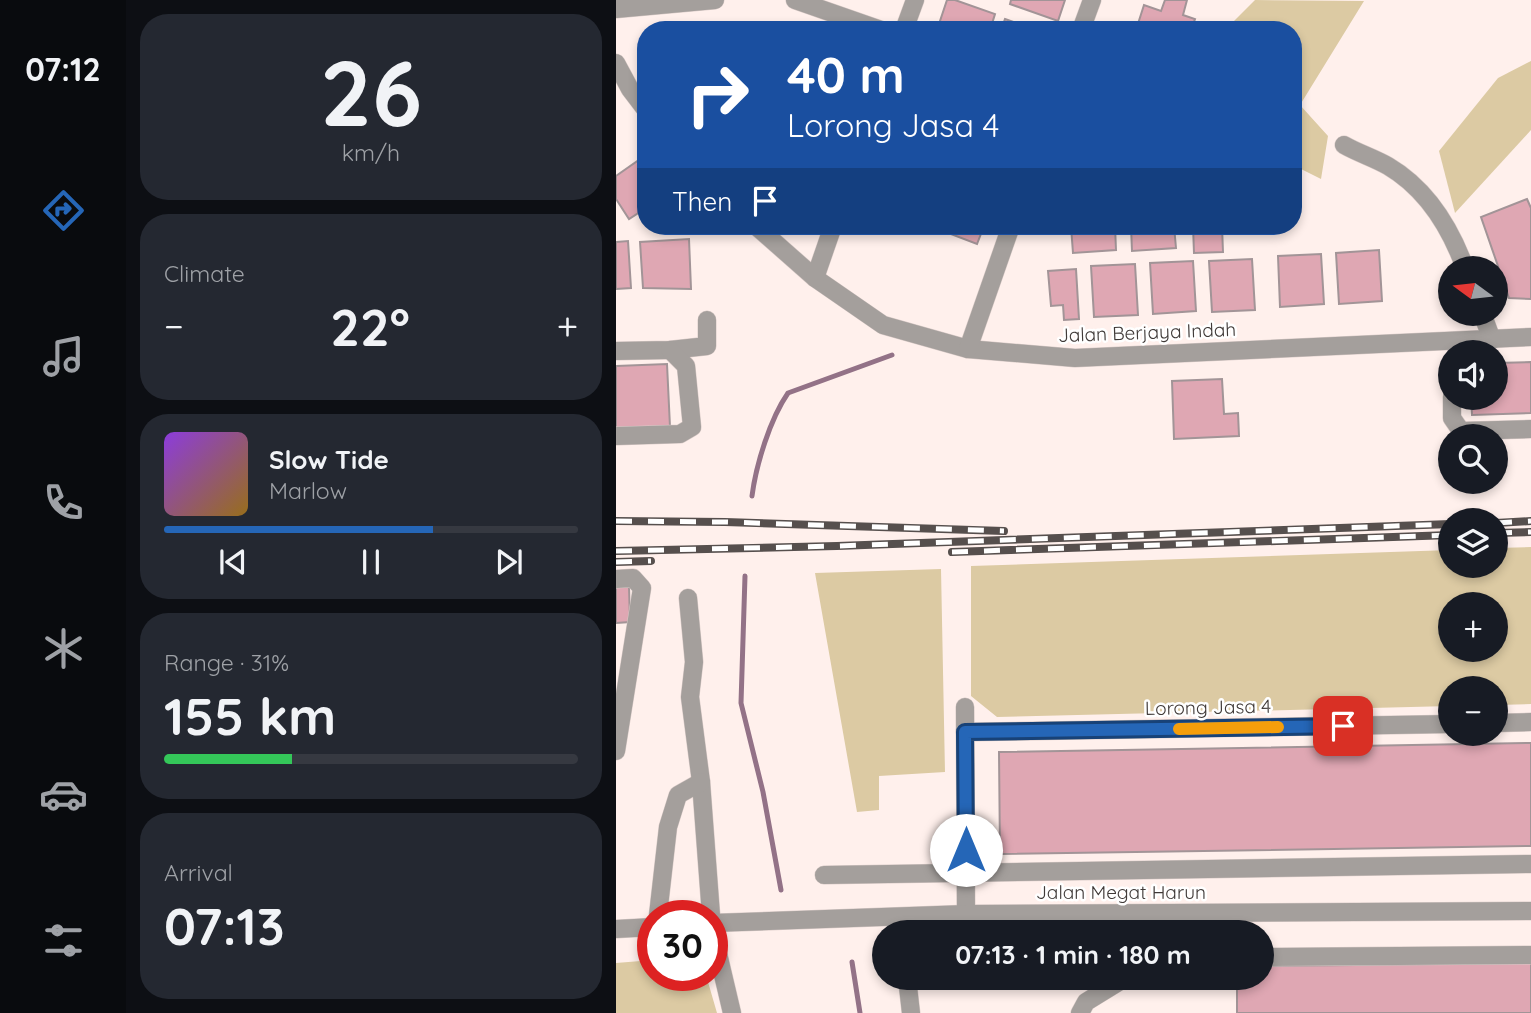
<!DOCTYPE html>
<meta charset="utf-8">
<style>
body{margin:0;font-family:Quicksand,sans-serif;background:#242831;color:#f1f3f6;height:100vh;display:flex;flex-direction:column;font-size:26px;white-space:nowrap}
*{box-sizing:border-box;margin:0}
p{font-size:23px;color:#9ea1a6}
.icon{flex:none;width:38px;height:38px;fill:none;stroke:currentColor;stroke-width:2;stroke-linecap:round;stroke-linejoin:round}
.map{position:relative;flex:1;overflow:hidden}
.sheet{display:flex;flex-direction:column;gap:14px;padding:14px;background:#0d0f14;width:490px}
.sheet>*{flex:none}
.banner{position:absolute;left:21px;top:21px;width:665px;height:214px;border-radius:28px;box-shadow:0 4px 10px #0003;background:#1a4fa0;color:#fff;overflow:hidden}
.needle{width:46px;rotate:285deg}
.fabs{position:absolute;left:822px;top:256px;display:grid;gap:14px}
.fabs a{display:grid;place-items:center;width:70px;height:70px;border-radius:50%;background:#171b24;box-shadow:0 4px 10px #0003;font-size:35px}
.speed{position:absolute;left:21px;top:900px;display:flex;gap:14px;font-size:35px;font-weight:700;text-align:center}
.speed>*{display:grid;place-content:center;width:91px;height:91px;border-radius:50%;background:#171b24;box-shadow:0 4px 10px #0003;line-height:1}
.speed .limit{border:10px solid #d22;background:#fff;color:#111}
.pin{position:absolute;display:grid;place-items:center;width:60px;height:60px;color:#fff;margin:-30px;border-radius:14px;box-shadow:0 4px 10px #0006}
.me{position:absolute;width:77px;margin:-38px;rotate:0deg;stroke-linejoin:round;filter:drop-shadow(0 0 5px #0008)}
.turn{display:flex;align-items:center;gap:24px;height:147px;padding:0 35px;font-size:32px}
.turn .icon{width:91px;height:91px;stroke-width:2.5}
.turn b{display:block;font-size:49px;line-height:60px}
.then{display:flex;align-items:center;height:66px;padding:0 35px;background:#0003;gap:14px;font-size:26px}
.big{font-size:52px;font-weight:700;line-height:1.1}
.sheet .widget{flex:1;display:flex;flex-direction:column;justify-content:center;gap:10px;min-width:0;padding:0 24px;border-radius:28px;background:#242831}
.sheet .dial{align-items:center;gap:0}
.dial b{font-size:91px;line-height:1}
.song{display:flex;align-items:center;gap:21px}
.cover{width:84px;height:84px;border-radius:10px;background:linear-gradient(135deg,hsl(270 70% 55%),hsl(40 70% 35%))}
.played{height:7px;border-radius:4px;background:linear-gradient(90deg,#2566b7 65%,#363941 65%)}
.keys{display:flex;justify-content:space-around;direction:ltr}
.heat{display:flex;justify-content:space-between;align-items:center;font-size:38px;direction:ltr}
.charge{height:10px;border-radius:5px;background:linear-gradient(90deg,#34c759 31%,#363941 0)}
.trip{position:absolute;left:256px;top:920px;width:402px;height:70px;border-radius:35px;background:#171b24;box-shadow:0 4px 10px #0003;font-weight:700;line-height:70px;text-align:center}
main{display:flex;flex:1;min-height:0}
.dock{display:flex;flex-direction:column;width:126px;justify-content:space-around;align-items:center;background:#090b0e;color:#9ea1a6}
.dock .icon{width:49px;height:49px}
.dock .current{color:#2566b7}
.dock b{font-size:32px;color:#f1f3f6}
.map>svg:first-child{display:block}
</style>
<main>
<nav class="dock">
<b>07:12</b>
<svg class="icon current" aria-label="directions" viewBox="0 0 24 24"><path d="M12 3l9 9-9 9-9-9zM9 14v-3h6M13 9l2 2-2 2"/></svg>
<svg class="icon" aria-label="music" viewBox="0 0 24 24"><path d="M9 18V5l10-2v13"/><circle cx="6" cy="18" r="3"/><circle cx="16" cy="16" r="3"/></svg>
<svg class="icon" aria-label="phone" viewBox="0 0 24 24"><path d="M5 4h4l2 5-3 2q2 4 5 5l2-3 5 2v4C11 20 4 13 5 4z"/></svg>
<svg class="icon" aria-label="climate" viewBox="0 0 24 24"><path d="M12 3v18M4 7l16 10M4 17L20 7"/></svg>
<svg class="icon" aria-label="car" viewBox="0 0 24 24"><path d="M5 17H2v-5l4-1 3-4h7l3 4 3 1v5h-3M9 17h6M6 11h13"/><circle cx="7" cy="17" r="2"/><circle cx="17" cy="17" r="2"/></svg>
<svg class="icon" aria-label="filters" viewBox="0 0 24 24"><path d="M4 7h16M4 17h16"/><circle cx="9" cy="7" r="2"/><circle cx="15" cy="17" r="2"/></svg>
</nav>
<section class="sheet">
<div class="widget dial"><b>26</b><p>km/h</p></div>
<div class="widget"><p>Climate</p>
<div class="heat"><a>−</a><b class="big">22°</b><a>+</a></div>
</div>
<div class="widget">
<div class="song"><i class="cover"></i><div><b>Slow Tide</b><p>Marlow</p></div></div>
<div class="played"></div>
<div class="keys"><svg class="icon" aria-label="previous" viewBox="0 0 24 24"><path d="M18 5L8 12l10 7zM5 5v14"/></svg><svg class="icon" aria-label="pause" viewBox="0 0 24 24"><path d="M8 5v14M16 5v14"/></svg><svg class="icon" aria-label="next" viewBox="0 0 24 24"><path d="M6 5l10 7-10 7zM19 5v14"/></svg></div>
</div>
<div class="widget"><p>Range · 31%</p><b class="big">155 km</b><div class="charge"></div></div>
<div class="widget"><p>Arrival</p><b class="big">07:13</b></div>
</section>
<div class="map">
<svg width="915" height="1013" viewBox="0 0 915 1013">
<rect width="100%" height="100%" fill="#fff0ec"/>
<!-- green -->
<g fill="#dccaa3" fill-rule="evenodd">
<path d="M 639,0 L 748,1 L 684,105 L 712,136 L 705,179 L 677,165 L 677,30 L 609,30 Z"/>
<path d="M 915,61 L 915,130 L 839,213 L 823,151 L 882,78 Z"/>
<path d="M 915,547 L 915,704 L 880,705 L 880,688 L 835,688 L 835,706 L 381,717 L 355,696 L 355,566 L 835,550 L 835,565 L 880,565 L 880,548 ZM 835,604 L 880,604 L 880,649 L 835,649 Z"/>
<path d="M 325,569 L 329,772 L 263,776 L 263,810 L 241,812 L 199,573 Z"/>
<path d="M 37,960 L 37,975 L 90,975 L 101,1013 L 0,1013 L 0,963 Z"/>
</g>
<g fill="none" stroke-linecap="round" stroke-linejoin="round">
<!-- stream -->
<g stroke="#937287" stroke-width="5">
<path d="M 136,496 C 140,465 154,419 172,393 L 276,355"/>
<path d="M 129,576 L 125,703 L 147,792 L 165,890"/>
<path d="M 236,962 L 244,1013"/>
</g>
</g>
<!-- building -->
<g fill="#dfa7b3" stroke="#a29497" stroke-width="2">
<path d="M 331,0 L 339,0 L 379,14 L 374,30 L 321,30 Z"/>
<path d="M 395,0 L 449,0 L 442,21 L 394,4 Z"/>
<path d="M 549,0 L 571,0 L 567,15 L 579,19 L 575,30 L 520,30 L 528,5 L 545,11 Z"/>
<path d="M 389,19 L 420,30 L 385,30 Z"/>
<path d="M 153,23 L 153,30 L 110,30 L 110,25 Z"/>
<path d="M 30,155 L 30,208 L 13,219 L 0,199 L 0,176 Z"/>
<path d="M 911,199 L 915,208 L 915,299 L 893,298 L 865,217 Z"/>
<path d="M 314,226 L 368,226 L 361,244 Z"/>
<path d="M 455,226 L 499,226 L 500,250 L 457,253 Z"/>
<path d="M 515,226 L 558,226 L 560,248 L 516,251 Z"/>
<path d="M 577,226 L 606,226 L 607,252 L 578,253 Z"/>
<path d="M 73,239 L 75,289 L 27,288 L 24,242 Z"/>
<path d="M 12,241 L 15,288 L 0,289 L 0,242 Z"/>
<path d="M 763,250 L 766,301 L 723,304 L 720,253 Z"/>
<path d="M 705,254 L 708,304 L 664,307 L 662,256 Z"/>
<path d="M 636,259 L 639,310 L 596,312 L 593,261 Z"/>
<path d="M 577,261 L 580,311 L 537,314 L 534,263 Z"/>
<path d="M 519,264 L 522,315 L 478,317 L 475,266 Z"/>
<path d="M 460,269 L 463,319 L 448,320 L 447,305 L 435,306 L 432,271 Z"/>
<path d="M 915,362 L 915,413 L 856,415 L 855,397 L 880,397 L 880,363 Z"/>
<path d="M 51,364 L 54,427 L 0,429 L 0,366 Z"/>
<path d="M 606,379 L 608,414 L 622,413 L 623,436 L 558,439 L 556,381 Z"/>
<path d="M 13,586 L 14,622 L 0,623 L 0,587 Z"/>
<path d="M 915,743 L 915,846 L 384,854 L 383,752 Z"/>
<path d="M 915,963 L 915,1013 L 621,1013 L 621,978 L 646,978 L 646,966 Z"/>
</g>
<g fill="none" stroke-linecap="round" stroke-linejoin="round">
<defs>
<g id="minor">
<path d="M 179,0 L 265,30"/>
<path d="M 0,9 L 99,0"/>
<path d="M 288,30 L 299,0"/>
<path d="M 465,30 L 476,0"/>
<path d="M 0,63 L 14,89 L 30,110"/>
<path d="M 728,145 C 742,153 758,158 772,166 C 811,189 834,227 849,268"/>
<path d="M 140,226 L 199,278 L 267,325 L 352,349 L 459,358 L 915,337"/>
<path d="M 199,278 L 217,226"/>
<path d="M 866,313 L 876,340"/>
<path d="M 352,349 L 395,226"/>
<path d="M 0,351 L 54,350 L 91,346 L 91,320"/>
<path d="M 836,397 L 836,418 L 845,431 L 915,429"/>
<path d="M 0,436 L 64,434 L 76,427 L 70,366 L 54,350"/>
<path d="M 0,579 L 17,578 L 26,588 L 0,751"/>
<path d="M 72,598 L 78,662 L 74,697 L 85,782 L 95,915"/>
<path d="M 349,707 L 350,914"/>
<path d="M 880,723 L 915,722"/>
<path d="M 349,732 L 835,724"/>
<path d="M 208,875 L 915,864"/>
<path d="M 42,915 L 52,827 L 62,795 L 85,782"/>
<path d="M 96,923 L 350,914 L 915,911"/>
<path d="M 96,928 L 116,1013"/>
<path d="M 0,929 L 37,927"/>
<path d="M 646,957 L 915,955"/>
<path d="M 291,978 L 295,1013"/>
<path d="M 464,1013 L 470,1002 L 509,978"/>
</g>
</defs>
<!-- minor casing -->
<use href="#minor" stroke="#d9cbc8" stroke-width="19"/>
<!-- minor -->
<use href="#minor" stroke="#a49f9c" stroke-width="18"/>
<defs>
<g id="rail">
<path d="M 0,521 L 109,522 L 388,531"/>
<path d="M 880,523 L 915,521"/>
<path d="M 880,533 L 915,532"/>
<path d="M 0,551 L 221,546 L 835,524"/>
<path d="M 336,552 L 835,535"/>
<path d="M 0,562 L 35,561"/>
</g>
</defs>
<!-- rail casing -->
<use href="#rail" stroke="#564f4d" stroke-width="8"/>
<!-- rail -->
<use href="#rail" stroke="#fff" stroke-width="5" stroke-dasharray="16" stroke-linecap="butt"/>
</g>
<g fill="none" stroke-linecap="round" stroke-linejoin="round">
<defs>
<path id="route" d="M 350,850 L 349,732 L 727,726"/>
</defs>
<!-- route casing -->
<use href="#route" stroke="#184277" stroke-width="18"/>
<!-- route -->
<use href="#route" stroke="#2566b7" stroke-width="12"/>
<!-- slow -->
<path stroke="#f59e0b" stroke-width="12" d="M 563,729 L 662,727"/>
</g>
<g text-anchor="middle" stroke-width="5" stroke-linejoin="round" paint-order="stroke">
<!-- street labels -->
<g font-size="19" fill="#3f3937" stroke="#fff">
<text transform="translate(531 332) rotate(-2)" y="7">Jalan Berjaya Indah</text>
<text transform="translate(592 707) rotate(-1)" y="7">Lorong Jasa 4</text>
<text x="505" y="899">Jalan Megat Harun</text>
</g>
</g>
</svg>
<div class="fabs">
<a><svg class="needle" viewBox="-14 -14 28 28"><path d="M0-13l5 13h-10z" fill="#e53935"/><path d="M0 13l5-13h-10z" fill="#9ea1a6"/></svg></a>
<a><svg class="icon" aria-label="sound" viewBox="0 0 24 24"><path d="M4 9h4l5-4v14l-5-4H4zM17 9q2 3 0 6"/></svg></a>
<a><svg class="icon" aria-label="search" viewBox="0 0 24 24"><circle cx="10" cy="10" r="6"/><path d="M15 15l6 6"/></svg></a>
<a><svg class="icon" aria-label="layers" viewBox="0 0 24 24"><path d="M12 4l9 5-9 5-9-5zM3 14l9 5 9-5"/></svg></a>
<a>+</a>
<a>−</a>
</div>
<div class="speed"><div class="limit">30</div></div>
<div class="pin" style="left:727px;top:726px;background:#d93025"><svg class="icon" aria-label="arrive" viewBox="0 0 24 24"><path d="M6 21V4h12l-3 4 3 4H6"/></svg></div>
<svg class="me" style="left:350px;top:850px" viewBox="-20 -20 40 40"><circle r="19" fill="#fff"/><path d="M0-13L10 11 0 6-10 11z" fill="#2566b7"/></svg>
<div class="trip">07:13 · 1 min · 180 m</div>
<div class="banner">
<div class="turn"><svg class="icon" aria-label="right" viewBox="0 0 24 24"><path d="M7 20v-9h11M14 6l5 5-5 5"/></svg><div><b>40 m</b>Lorong Jasa 4</div></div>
<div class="then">Then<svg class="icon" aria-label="arrive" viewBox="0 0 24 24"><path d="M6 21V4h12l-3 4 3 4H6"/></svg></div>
</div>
</div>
</main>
